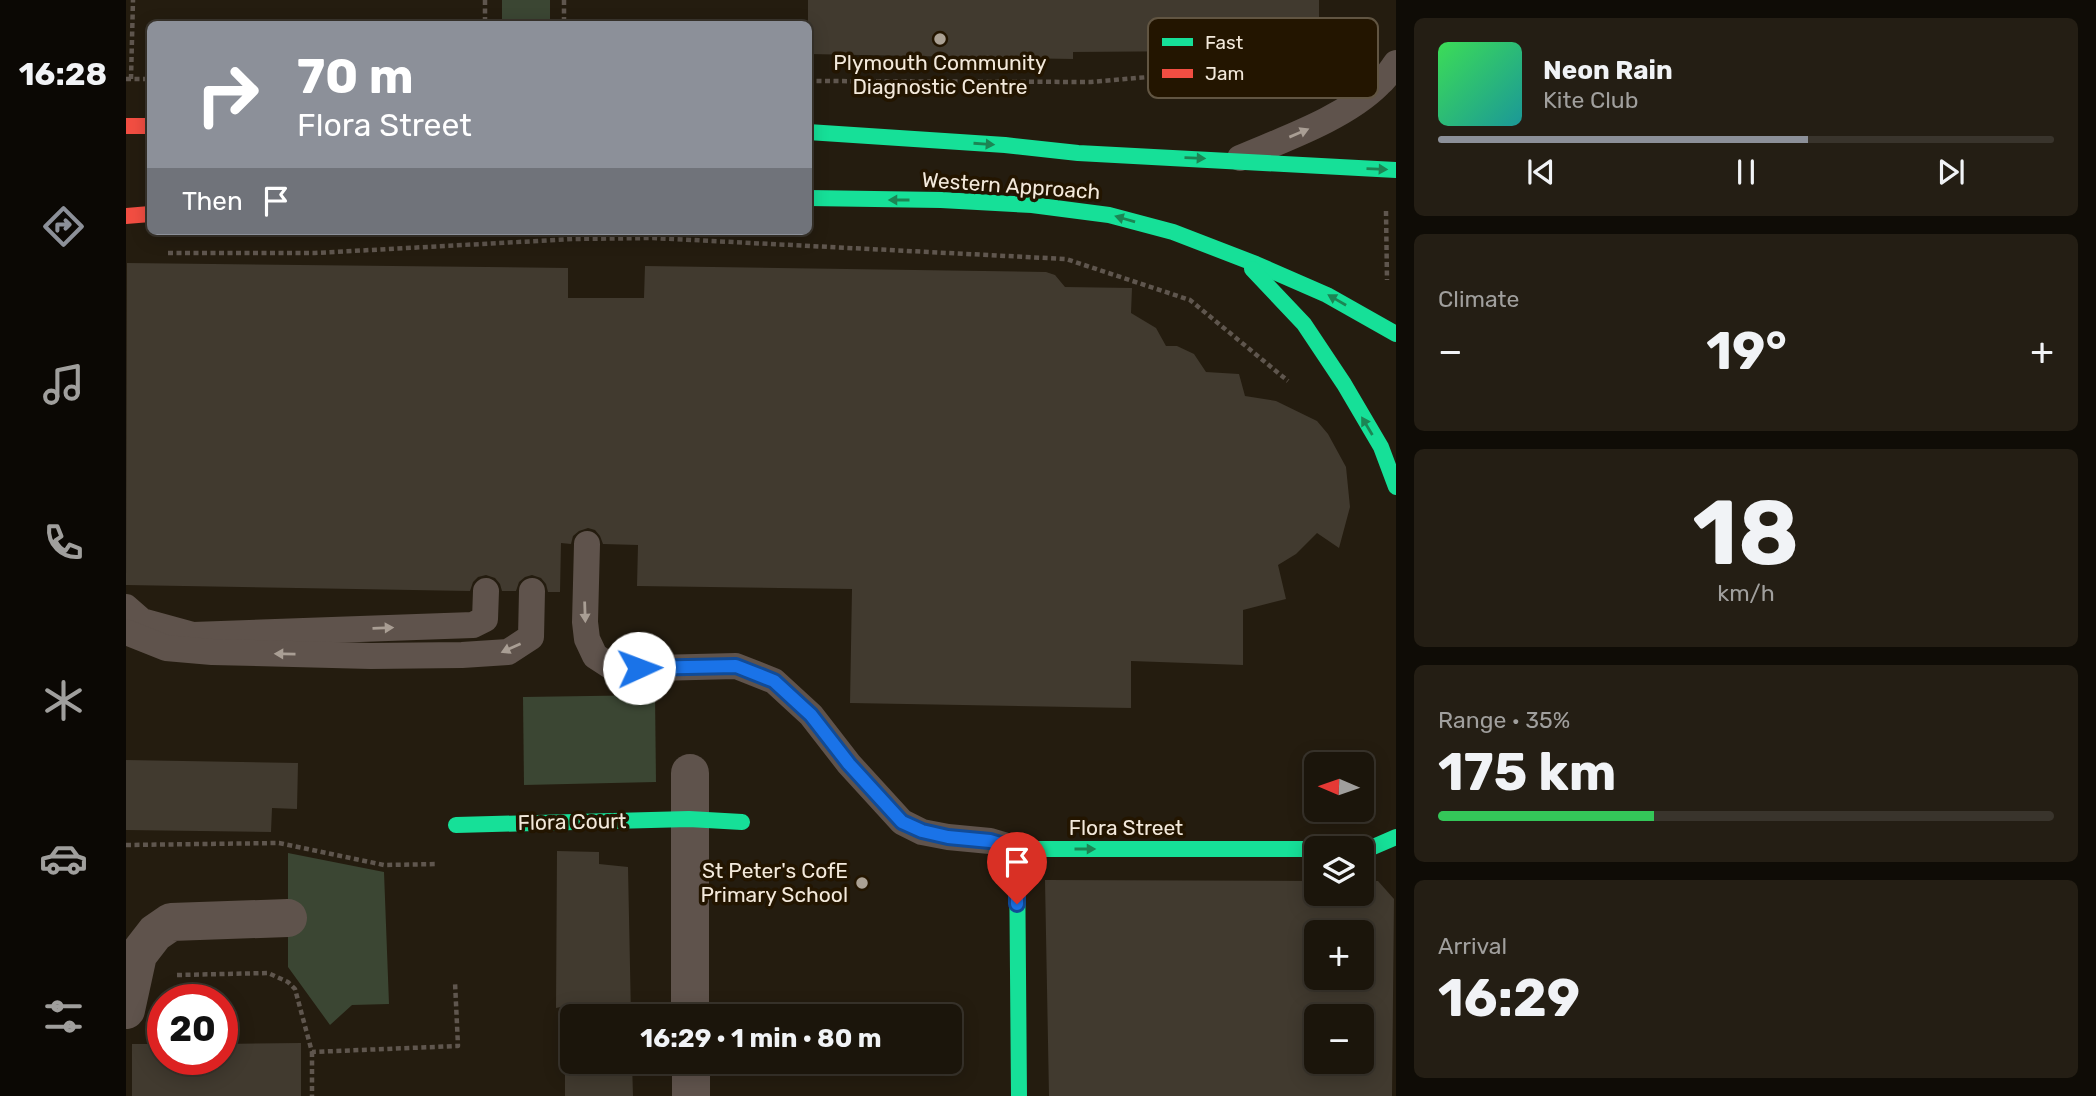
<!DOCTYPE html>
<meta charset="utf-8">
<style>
body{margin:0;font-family:Rubik,sans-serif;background:#241e14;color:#f1f3f6;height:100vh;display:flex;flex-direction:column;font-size:26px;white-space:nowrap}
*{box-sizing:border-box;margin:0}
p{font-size:23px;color:#a09f9d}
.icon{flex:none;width:38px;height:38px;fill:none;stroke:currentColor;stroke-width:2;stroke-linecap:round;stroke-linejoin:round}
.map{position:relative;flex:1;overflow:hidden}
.details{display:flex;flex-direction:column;gap:18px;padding:18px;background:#0f0c06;width:700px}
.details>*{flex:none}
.top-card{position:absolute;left:21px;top:21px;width:665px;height:214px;border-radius:10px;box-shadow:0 4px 18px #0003,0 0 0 2px #39342c;background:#8c9099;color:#fff;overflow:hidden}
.needle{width:46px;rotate:272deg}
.fabs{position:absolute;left:1178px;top:752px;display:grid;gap:14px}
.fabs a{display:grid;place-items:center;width:70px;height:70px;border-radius:10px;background:#1b150b;box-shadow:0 4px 18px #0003,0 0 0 2px #39342c;font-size:35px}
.speed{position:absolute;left:21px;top:984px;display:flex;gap:14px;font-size:35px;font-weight:700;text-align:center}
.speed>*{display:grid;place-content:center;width:91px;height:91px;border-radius:50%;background:#1b150b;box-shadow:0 4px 18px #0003,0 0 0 2px #39342c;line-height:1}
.speed .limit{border:10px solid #d22;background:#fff;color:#111}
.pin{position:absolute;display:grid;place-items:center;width:60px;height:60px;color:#fff;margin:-72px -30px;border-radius:50% 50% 50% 0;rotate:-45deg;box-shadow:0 0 7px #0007}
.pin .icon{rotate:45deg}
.me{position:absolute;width:77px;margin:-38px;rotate:88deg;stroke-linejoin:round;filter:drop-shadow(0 0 5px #0008)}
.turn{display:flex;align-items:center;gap:24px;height:147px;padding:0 35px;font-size:32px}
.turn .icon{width:91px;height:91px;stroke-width:2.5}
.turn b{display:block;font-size:49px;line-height:60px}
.then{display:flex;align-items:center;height:66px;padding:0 35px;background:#0003;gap:14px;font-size:26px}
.big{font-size:52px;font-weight:700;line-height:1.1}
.details .widget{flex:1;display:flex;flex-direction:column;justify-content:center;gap:10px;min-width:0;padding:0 24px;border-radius:10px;background:#241e14}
.details .dial{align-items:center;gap:0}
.dial b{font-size:91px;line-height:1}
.song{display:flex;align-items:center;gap:21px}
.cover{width:84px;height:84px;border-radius:10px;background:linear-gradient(135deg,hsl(130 70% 55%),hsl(180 70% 35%))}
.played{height:7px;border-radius:4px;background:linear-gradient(90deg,#8c9099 60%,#39342c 60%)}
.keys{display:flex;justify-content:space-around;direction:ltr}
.heat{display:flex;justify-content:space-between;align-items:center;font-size:38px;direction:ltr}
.charge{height:10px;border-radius:5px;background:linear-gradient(90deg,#34c759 35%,#39342c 0)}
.trip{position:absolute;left:434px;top:1004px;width:402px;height:70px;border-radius:10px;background:#1b150b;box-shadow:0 4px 18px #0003,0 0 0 2px #39342c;font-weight:700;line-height:70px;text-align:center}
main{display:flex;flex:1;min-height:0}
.dock{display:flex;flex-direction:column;width:126px;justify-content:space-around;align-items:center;background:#0b0804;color:#a09f9d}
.dock .icon{width:49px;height:49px}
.dock .on{color:#8c9099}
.dock b{font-size:32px;color:#f1f3f6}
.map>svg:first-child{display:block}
</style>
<main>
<nav class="dock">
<b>16:28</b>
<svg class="icon on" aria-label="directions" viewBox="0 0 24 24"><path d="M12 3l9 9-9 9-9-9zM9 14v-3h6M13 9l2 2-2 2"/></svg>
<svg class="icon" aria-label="music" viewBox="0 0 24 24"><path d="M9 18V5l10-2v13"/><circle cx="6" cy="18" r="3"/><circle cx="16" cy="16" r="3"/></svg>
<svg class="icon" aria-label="phone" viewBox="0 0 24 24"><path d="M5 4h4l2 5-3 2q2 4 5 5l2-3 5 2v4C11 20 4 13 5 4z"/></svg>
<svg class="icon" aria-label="climate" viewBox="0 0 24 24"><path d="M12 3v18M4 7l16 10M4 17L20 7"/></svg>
<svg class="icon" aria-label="car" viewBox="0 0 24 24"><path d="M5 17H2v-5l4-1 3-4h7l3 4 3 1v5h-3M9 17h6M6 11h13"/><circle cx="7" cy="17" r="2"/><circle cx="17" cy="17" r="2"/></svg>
<svg class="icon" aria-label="filters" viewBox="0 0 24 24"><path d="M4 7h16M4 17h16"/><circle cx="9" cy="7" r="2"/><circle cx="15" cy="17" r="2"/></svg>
</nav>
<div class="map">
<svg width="1270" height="1096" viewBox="0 0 1270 1096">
<rect width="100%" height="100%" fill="#241c0f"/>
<!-- green -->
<g fill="#3b4633">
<rect x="376" y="0" width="48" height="24"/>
<path d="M 529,695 L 530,782 L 398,785 L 397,697 Z"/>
<path d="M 162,853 L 258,872 L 263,1004 L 226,1005 L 204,1025 L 162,967 Z"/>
</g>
<!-- building -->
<g fill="#413a2f" fill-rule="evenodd">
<path d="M 682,0 L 1193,0 L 1193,50 L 947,52 L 947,59 L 682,54 Z"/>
<path d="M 1,263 L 442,268 L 442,298 L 518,298 L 519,266 L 920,272 L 929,275 L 939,287 L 1006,288 L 1005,313 L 1030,328 L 1040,346 L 1051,346 L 1068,354 L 1080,372 L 1113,374 L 1119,396 L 1150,401 L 1191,421 L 1202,434 L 1220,467 L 1224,507 L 1213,548 L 1191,533 L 1170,554 L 1152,565 L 1160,599 L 1117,610 L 1117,665 L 1005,661 L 1005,708 L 724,703 L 726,589 L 511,586 L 512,545 L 477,544 L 474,536 L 469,530 L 462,528 L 453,531 L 447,536 L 445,544 L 435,543 L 434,592 L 422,592 L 420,584 L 415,578 L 406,575 L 399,577 L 393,582 L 390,591 L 376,591 L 374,584 L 369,578 L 360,575 L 352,577 L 347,582 L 344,591 L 0,585 Z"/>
<path d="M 0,760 L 172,763 L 171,809 L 146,808 L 145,832 L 0,830 Z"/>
<path d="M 431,851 L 473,852 L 473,864 L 502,867 L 505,1017 L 446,1017 L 446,1062 L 506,1062 L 507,1096 L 439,1096 L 439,1006 L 430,1008 Z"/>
<path d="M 919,880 L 1190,881 L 1190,894 L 1236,894 L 1236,881 L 1252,881 L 1268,899 L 1266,1096 L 923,1096 ZM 1190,933 L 1236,933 L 1236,978 L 1190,978 ZM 1190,1017 L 1236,1017 L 1236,1062 L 1190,1062 Z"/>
<path d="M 175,1043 L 175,1096 L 6,1096 L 6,1044 L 37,1044 L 37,1059 L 96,1059 L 96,1044 Z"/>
</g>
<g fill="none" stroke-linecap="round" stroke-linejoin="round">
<!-- path -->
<g stroke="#5f564e" stroke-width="4.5" stroke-dasharray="5 3.5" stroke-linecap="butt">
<path d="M 359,0 L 359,24"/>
<path d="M 438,0 L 438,24"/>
<path d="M 0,79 L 24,79"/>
<path d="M 5,79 L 7,0"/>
<path d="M 682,81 L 965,82 L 1207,61 L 1221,64"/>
<path d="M 1260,211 L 1261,280"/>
<path d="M 42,253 L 189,253 L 448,239 L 527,238 L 940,259 L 1064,300 L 1162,381"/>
<path d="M 0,845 L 153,843 L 258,865 L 312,864"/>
<path d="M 51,975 L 142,973 L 162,982 L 169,989 L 186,1052 L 332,1046 L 329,982"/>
<path d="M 186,1052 L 186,1096"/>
</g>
<!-- lane -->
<g stroke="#5f534c" stroke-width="26">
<path d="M 1114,158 C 1158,139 1219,118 1253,84 C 1260,78 1265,70 1270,63"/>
<path d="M 461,544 L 459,622 L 461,639 L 469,656 L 489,669 L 610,666 L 648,681 L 685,715 L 723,764 L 776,822 L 796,832 L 822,837 L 864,841 L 891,849"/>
<path d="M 0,607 L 16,621 L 67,635 L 347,625 L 359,619 L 360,591"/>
<path d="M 0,632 L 40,648 L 86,652 L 245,656 L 336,655 L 382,652 L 405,637 L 406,591"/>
</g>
<!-- street -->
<g stroke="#5f534c" stroke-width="38">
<path d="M 564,773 L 564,1017"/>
<path d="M 0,1010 L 12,955 L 29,933 L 45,922 L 162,918"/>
<path d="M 565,1062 L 565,1096"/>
</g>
<!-- fast -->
<g stroke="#16e098" stroke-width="16">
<path d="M 682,132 L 879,145 L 952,153 L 1270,170"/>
<path d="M 682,198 L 815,200 L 906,205 L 983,215 L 1047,232 L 1130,264 L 1201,295 L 1270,334"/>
<path d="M 1126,269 L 1178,324 L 1218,384 L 1255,447 L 1270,487"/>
<path d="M 330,825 L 563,819 L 616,822"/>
<path d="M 893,1096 L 891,849 L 1215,849 L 1247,847 L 1270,837"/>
</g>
<!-- jam -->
<g stroke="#f24e42" stroke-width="16">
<path d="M 0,126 L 24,126"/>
<path d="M 0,216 L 24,214"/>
</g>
</g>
<!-- one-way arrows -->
<defs><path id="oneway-solid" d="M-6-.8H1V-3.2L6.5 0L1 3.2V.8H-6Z" transform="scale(1.75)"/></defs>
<g fill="#a99e94">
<use href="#oneway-solid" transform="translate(1173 133) rotate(-23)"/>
<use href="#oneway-solid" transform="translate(459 612) rotate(88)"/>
<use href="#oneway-solid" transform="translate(257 628) rotate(-2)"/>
<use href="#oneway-solid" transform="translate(385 648) rotate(156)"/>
<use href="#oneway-solid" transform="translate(159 654) rotate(-179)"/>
</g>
<g fill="#1c8554">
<use href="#oneway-solid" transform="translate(858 144) rotate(4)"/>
<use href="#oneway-solid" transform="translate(1069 158) rotate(2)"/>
<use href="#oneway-solid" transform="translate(1251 169) rotate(2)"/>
<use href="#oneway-solid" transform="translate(773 200) rotate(-180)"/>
<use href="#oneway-solid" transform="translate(999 219) rotate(-164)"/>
<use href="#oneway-solid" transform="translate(1211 300) rotate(-150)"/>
<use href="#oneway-solid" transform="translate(1241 426) rotate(-121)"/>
<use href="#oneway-solid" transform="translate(959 849)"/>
</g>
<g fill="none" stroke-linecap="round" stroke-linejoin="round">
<defs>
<path id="route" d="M 513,668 L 610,666 L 648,681 L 685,715 L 723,764 L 776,822 L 796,831 L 822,837 L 864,841 L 891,849 L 891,904"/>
</defs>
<!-- route casing -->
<use href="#route" stroke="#114b97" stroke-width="18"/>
<!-- route -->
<use href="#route" stroke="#1a73e8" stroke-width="12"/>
</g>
<!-- markers -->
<g fill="#aba194" stroke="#231500" stroke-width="2.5">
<circle cx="814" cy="39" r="7"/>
<circle cx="736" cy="883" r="7"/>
</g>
<g text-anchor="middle" stroke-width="7" stroke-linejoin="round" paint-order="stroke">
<!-- poi labels -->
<g font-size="21" fill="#f3e9db" stroke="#231500">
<text x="814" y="70">Plymouth Community<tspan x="814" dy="24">Diagnostic Centre</tspan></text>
<text x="722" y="878" text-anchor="end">St Peter's CofE<tspan x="722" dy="24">Primary School</tspan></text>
</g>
<!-- street labels -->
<g font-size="21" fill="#f3e9db" stroke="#231500">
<text transform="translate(885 186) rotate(4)" y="7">Western Approach</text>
<text transform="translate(446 822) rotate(-1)" y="7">Flora Court</text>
<text x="1000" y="835">Flora Street</text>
</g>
</g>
<!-- legend -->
<rect x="1022" y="18" width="230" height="80" rx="10" fill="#231500" stroke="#615542" stroke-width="2"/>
<rect x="1036" y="38" width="31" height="8" fill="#16e098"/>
<rect x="1036" y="69" width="31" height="9" fill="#f24e42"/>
<g font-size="19" fill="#f3e9db">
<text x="1079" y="49">Fast</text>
<text x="1079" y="80">Jam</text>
</g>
</svg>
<div class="fabs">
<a><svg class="needle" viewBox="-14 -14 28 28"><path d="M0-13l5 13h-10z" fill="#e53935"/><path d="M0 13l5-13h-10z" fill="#a09f9d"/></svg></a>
<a><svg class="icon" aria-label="layers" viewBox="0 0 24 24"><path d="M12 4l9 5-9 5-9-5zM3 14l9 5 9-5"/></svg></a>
<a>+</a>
<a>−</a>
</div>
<div class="speed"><div class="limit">20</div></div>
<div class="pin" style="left:891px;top:904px;background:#d93025"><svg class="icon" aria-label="arrive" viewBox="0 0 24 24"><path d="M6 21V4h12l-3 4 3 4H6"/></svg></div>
<svg class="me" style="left:513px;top:668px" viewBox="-20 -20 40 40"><circle r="19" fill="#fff"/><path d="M0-13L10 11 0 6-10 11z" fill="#1a73e8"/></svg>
<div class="trip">16:29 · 1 min · 80 m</div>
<div class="top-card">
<div class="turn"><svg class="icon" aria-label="right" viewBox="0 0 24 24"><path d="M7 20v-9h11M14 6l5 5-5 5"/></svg><div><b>70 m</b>Flora Street</div></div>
<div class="then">Then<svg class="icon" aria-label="arrive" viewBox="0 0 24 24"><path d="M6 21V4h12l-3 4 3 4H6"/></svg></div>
</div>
</div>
<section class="details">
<div class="widget">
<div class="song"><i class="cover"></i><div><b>Neon Rain</b><p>Kite Club</p></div></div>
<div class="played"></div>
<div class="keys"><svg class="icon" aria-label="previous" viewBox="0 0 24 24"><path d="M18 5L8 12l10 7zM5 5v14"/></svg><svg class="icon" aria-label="pause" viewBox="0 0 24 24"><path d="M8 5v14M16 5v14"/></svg><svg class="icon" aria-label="next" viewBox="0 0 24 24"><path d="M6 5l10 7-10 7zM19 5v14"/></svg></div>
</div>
<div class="widget"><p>Climate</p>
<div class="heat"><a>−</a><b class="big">19°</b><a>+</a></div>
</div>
<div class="widget dial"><b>18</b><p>km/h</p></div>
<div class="widget"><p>Range · 35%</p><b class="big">175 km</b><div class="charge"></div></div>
<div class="widget"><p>Arrival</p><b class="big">16:29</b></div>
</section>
</main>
